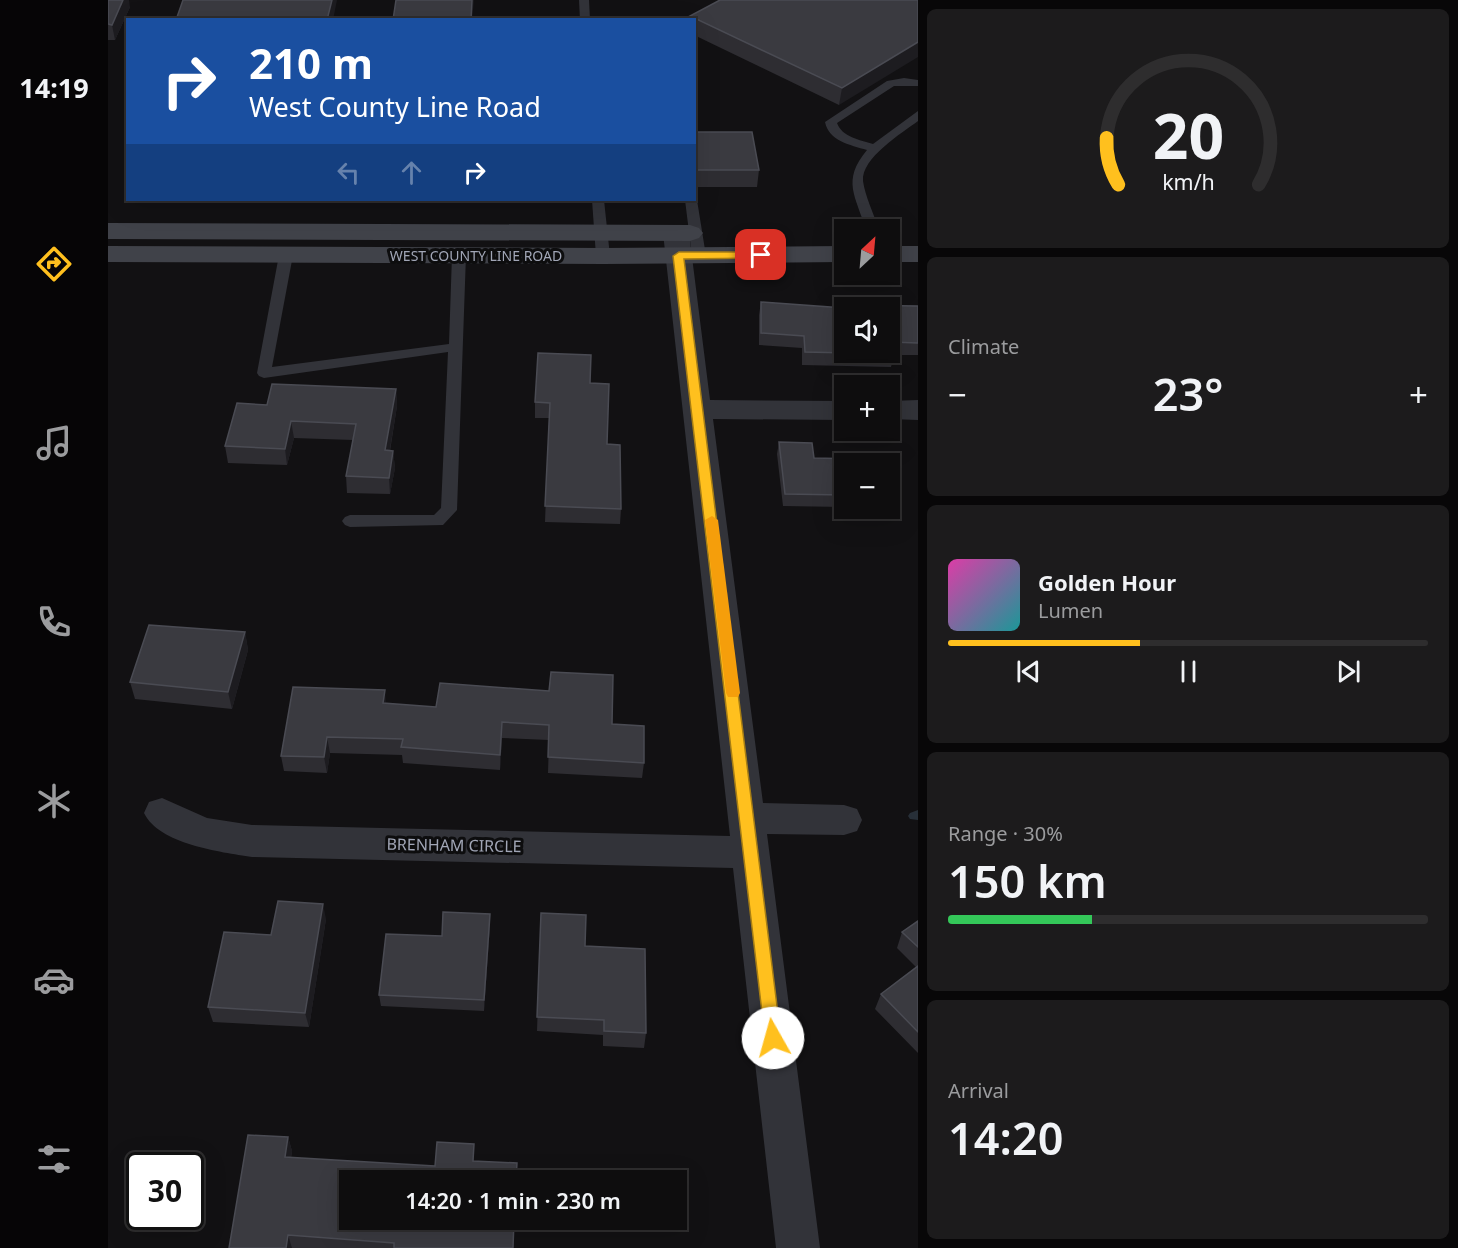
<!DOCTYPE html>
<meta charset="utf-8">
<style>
body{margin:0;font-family:"Noto Sans",sans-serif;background:#1c1b1c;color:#f1f3f6;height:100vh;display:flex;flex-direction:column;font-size:22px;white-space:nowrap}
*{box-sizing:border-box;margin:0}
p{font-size:20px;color:#9b9c9e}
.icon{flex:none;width:33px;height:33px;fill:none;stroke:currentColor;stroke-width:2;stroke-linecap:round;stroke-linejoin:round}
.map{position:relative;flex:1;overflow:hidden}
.sheet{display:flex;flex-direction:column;gap:9px;padding:9px;background:#080708;width:540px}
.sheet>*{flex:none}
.banner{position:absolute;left:18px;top:18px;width:570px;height:183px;border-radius:0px;box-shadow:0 6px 24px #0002,0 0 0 2px #2e2d2e;background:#1a4fa0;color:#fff;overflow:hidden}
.needle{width:39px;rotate:26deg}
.fabs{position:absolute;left:726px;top:219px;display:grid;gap:12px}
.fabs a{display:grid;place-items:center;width:66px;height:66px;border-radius:0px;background:#0e0d0e;box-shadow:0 6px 24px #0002,0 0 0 2px #2e2d2e;font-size:30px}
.speed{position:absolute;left:18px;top:1152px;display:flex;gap:12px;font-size:30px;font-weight:700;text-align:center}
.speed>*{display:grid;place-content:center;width:78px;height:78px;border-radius:50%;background:#0e0d0e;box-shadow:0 6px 24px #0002,0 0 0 2px #2e2d2e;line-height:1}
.speed .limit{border:3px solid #111;border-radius:9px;background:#fff;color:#111}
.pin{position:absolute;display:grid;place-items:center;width:51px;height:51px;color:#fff;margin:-26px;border-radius:12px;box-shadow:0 3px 9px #0006}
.me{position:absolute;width:66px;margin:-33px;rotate:353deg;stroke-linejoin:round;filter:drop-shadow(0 0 4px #0008)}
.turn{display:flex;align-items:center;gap:21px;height:126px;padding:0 24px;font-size:27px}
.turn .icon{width:78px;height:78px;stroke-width:2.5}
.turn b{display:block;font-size:42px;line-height:51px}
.lanes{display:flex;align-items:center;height:57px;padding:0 24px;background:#0003;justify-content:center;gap:30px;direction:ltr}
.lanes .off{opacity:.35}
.big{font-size:45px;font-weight:600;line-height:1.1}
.sheet .widget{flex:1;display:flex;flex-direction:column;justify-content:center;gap:9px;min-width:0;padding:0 21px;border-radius:9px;background:#1c1b1c}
.sheet .dial{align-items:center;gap:0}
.dial svg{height:156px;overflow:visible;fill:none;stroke:#2e2d2e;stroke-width:7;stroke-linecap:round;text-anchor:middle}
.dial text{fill:#f1f3f6;stroke:none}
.song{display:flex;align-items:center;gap:18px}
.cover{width:72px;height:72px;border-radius:9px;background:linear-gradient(135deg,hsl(320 70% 55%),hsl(180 70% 35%))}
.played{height:6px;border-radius:3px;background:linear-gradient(90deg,#ffc01e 40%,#2e2d2e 40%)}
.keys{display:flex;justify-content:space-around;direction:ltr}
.heat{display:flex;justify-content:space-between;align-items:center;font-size:33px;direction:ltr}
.charge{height:9px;border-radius:4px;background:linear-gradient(90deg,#34c759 30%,#2e2d2e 0)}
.trip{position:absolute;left:231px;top:1170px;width:348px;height:60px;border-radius:0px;background:#0e0d0e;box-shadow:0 6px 24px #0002,0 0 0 2px #2e2d2e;font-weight:600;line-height:60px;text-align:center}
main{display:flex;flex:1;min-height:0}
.tabs{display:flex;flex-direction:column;width:108px;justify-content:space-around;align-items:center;background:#060506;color:#9b9c9e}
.tabs .icon{width:42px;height:42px}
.tabs .selected{color:#ffc01e}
.tabs b{font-size:27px;color:#f1f3f6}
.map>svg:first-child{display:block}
</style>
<main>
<nav class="tabs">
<b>14:19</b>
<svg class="icon selected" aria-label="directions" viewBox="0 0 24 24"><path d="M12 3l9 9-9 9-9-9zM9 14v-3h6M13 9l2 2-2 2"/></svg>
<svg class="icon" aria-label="music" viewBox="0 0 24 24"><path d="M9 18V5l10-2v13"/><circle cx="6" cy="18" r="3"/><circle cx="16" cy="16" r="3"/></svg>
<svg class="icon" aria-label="phone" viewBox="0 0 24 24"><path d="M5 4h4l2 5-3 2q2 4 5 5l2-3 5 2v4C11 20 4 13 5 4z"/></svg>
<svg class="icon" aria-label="climate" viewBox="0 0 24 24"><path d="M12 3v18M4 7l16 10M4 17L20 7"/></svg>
<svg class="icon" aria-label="car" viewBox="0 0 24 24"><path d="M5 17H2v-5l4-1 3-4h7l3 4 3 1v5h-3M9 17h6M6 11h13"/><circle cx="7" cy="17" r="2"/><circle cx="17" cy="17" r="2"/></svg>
<svg class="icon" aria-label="filters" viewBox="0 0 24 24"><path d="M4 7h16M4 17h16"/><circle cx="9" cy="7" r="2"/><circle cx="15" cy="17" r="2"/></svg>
</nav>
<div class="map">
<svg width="810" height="1248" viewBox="0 0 810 1248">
<rect width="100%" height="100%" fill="#121113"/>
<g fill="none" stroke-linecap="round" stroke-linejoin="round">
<!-- stream -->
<path fill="#272f38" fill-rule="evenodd" d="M 810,810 L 810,820 L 802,819 L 800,816 L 802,813 Z"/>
<!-- service -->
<g fill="#323339" fill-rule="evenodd">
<path d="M 471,0 L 481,0 L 482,20 L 472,20 Z"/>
<path d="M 796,78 L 810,80 L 810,86 L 786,86 L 729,123 C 734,137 752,140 765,144 L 810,111 L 810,121 C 794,133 753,158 755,181 C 757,196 766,214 771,230 L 758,230 C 748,196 733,181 759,150 C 742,145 721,141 717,122 L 779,81 Z"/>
<path d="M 586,197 L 589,200 L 598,256 L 591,260 L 584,256 L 577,200 L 586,200 Z"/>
<path d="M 484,200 L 496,200 L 502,256 L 495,260 L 488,256 Z"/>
<path d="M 178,251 L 185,255 L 164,367 L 341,344 L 344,255 L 351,251 L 358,255 L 349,510 L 335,525 L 242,527 L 237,525 L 234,521 L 237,517 L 242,515 L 326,515 L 333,508 L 340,352 L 156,378 L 151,376 L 149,373 L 171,255 Z"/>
</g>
<!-- minor -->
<g fill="#323339" fill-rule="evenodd">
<path d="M 568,225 L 577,228 L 581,233 L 602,400 L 736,401 L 736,420 L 605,419 L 655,803 L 736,805 L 749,809 L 754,820 L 749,831 L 736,835 L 659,834 L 712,1248 L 668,1248 L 625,868 L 144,857 C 112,852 51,844 36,813 L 41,802 L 54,798 L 99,818 L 144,825 L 622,836 L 555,233 L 559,228 Z"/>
<path d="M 810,400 L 810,420 L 782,419 L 782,401 Z"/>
</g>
<!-- secondary -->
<g fill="#404249" fill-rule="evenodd">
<path d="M 0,223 L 582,225 L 591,228 L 595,233 L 591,238 L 582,241 L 0,239 Z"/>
<path d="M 0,246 L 495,248 L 736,246 L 736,262 L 495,264 L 0,262 Z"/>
<rect x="782" y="246" width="28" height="16"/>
</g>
</g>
<!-- wall -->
<g fill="#2e2d32">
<path d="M 0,0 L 22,7 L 7,40 L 0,40 Z"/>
<path d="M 810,0 L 731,105 L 586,35 L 586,20 L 582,20 L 582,16 Z"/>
<path d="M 586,132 L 651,170 L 649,187 L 586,187 Z"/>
<path d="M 653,302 L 736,308 L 782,308 L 740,308 L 741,305 L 810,306 L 810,355 L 786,355 L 783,367 L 694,365 L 694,348 L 651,345 L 651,315 Z"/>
<path d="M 482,383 L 499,444 L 513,509 L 512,524 L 437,522 L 441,418 L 427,418 L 427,402 Z"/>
<path d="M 288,389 L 289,406 L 282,451 L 285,451 L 287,468 L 282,494 L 239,493 L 238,476 L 245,440 L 186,438 L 179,465 L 120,463 L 117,446 L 159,405 Z"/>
<path d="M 671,442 L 706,458 L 736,464 L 736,507 L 675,506 L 669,454 Z"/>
<path d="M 137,632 L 140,650 L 124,709 L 27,699 L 22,682 Z"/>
<path d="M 278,703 L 504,724 L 536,763 L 534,778 L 440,773 L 441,740 L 394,738 L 392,770 L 295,763 L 294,755 L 222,753 L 219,773 L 176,771 L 173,756 Z"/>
<path d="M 433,913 L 477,946 L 538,1033 L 536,1048 L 495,1046 L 495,1035 L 429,1031 Z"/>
<path d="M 382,914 L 382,925 L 376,1011 L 273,1006 L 271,995 L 334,936 Z"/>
<path d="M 218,919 L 201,1027 L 105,1022 L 100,1007 Z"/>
<path d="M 810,921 L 810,1053 L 767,1009 L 773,994 L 808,967 L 789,948 L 794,932 Z"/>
<path d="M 180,1137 L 184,1151 L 183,1158 L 327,1166 L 366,1161 L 409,1163 L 408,1180 L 242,1180 L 242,1220 L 406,1220 L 405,1248 L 121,1248 Z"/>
</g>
<!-- shaded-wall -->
<g fill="#1d1c20">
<path d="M 15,0 L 21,0 L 22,7 L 7,40 L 4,25 Z"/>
<path d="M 224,0 L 229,0 L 225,20 L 219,20 Z"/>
<path d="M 364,0 L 366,0 L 364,20 L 363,20 Z"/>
<path d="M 810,42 L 810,57 L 731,105 L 734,88 Z"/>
<path d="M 288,389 L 289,406 L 279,467 L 277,450 Z"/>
<path d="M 183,421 L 186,438 L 179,465 L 177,449 Z"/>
<path d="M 285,451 L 287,468 L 282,494 L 281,478 Z"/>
<path d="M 137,632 L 140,650 L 124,709 L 120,692 Z"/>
<path d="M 277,690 L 278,705 L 275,703 Z"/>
<path d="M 394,722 L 394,738 L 392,770 L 392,755 Z"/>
<path d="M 219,737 L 222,753 L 219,773 L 216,757 Z"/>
<path d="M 215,904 L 218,919 L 201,1027 L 197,1013 Z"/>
<path d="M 382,914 L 382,925 L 376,1011 L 376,1000 Z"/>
<path d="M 180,1137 L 184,1151 L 181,1171 L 177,1157 Z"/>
<path d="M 180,1235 L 184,1248 L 178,1248 Z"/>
</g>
<!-- building -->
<g fill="#3a3a40" stroke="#4a4b53" stroke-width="1.5">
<path d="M 0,0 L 15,0 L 4,25 L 0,24 Z"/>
<path d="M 75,0 L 224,0 L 219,20 L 68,20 Z"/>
<path d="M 288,0 L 364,0 L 363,20 L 285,20 Z"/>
<path d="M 612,0 L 810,0 L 810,42 L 734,88 L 582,16 Z"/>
<path d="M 586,132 L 644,132 L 651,170 L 586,170 Z"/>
<path d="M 653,302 L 736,308 L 736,352 L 782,352 L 782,308 L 741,308 L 741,305 L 810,306 L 810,343 L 783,342 L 786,354 L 697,352 L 696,336 L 653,333 Z"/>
<path d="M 430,353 L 483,355 L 482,383 L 501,384 L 499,444 L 512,445 L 513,509 L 437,506 L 442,403 L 427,402 Z"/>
<path d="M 164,384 L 288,389 L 277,450 L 285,451 L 281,478 L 238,476 L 248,424 L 183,421 L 177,449 L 117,446 L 129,403 L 159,405 Z"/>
<path d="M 671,442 L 704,443 L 706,458 L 751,459 L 751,464 L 736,464 L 736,495 L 677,494 Z"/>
<path d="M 41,625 L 137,632 L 120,692 L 22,682 Z"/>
<path d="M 443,672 L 505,675 L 504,724 L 536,726 L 536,763 L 440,757 L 441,725 L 394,722 L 392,755 L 293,747 L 295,739 L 219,737 L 216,757 L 173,756 L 185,687 L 277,690 L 275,703 L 328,707 L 332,683 L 441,691 Z"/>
<path d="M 170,901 L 215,904 L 197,1013 L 100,1007 L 116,932 L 163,935 Z"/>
<path d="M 335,912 L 382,914 L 376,1000 L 271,995 L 278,934 L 334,936 Z"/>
<path d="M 433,913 L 478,915 L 477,946 L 537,949 L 538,1033 L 496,1031 L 496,1020 L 429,1017 Z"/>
<path d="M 810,921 L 810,947 L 794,932 Z"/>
<path d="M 810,966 L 810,1032 L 773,994 Z"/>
<path d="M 140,1135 L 180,1137 L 177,1157 L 327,1166 L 329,1142 L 366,1144 L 365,1161 L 409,1163 L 408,1180 L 242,1180 L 242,1220 L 406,1220 L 405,1248 L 286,1248 L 286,1243 L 180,1235 L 178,1248 L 121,1248 Z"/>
</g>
<!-- route -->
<path fill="#ffc01e" stroke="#a67d14" stroke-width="1.5" d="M 571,252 L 653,252 L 658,255 L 653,258 L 576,259 L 673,1038 L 671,1044 L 665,1046 L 659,1044 L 657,1038 L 565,256 Z"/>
<!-- slow -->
<path fill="#f59e0b" d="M 604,516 L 610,520 L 632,693 L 630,697 L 620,697 L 618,693 L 597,520 Z"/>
<g text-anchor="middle" stroke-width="6" stroke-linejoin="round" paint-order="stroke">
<!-- far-street labels -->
<g font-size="14" fill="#a1a6b6" stroke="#0d0d0e">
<text x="368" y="261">WEST COUNTY LINE ROAD</text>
</g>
<!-- street labels -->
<g font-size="16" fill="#a1a6b6" stroke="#0d0d0e">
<text transform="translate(346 845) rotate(1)" y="6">BRENHAM CIRCLE</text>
</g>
</g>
</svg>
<div class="fabs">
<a><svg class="needle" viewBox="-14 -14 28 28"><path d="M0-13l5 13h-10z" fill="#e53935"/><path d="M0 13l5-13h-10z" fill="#9b9c9e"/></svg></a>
<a><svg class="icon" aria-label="sound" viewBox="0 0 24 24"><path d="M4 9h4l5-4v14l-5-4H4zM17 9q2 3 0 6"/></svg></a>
<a>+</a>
<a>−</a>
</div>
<div class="speed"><div class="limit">30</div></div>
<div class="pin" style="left:653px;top:255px;background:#d93025"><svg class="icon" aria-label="arrive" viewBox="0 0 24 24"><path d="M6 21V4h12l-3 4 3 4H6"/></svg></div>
<svg class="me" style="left:665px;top:1038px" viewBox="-20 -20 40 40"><circle r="19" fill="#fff"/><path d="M0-13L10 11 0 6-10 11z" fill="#ffc01e"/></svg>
<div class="trip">14:20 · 1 min · 230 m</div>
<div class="banner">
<div class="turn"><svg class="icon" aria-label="right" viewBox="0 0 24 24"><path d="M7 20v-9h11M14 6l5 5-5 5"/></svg><div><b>210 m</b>West County Line Road</div></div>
<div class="lanes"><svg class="icon off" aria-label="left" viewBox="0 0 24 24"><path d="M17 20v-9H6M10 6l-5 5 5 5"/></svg><svg class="icon off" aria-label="ahead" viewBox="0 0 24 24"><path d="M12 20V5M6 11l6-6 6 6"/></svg><svg class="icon" aria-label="right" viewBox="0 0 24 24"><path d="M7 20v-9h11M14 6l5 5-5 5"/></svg></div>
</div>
</div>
<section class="sheet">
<div class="widget dial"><svg viewBox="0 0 100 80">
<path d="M14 69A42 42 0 1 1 86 69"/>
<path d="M14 69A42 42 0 0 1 8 45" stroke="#ffc01e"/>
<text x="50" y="56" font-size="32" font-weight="700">20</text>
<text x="50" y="72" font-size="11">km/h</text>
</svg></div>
<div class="widget"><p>Climate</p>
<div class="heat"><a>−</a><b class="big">23°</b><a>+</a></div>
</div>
<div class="widget">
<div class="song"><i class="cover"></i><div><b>Golden Hour</b><p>Lumen</p></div></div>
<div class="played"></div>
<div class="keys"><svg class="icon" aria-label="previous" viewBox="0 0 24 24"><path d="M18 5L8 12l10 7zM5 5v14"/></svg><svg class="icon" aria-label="pause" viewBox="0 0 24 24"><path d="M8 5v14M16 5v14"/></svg><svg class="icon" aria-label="next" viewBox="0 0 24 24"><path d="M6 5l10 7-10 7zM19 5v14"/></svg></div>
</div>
<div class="widget"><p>Range · 30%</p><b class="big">150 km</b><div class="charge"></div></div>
<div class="widget"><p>Arrival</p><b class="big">14:20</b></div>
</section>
</main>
